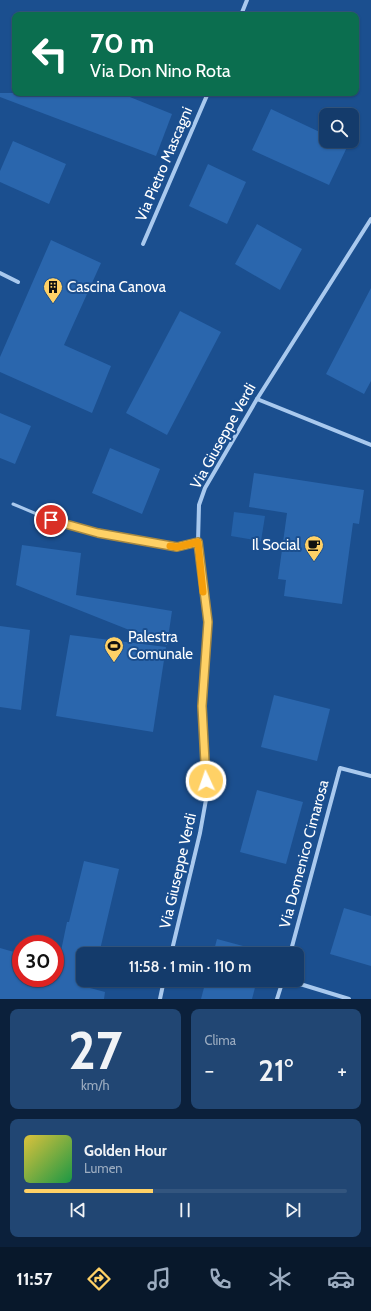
<!DOCTYPE html>
<html lang="it">
<meta charset="utf-8">
<style>
body{margin:0;font-family:Cabin,sans-serif;background:#214673;color:#f1f3f6;height:100vh;display:flex;flex-direction:column;font-size:15px;white-space:nowrap}
*{box-sizing:border-box;margin:0}
p{font-size:13px;color:#9dadc1}
.icon{flex:none;width:22px;height:22px;fill:none;stroke:currentColor;stroke-width:2;stroke-linecap:round;stroke-linejoin:round}
.map{position:relative;height:999px;overflow:hidden}
.side{display:flex;flex-direction:column;gap:10px;padding:10px;background:#0b203b;flex:1}
.side>*{flex:none}
.hud{position:absolute;left:12px;top:12px;width:347px;height:84px;border-radius:8px;box-shadow:0 1px 3px #0004,0 0 0 1px #33557e;background:#0b6e4f;color:#fff;overflow:hidden}
.controls{position:absolute;left:319px;top:108px;display:grid;gap:8px}
.controls a{display:grid;place-items:center;width:40px;height:40px;border-radius:8px;background:#143b6b;box-shadow:0 1px 3px #0004,0 0 0 1px #33557e;font-size:20px}
.speed{position:absolute;left:12px;top:935px;display:flex;gap:8px;font-size:20px;font-weight:700;text-align:center}
.speed>*{display:grid;place-content:center;width:52px;height:52px;border-radius:50%;background:#143b6b;box-shadow:0 1px 3px #0004,0 0 0 1px #33557e;line-height:1}
.speed .limit{border:6px solid #d22;background:#fff;color:#111}
.pin{position:absolute;display:grid;place-items:center;width:34px;height:34px;color:#fff;margin:-17px;border:2px solid #fff;border-radius:50%;box-shadow:0 1px 4px #0007}
.me{position:absolute;width:44px;margin:-22px;rotate:357deg;stroke-linejoin:round;filter:drop-shadow(0 0 3px #0008)}
.turn{display:flex;align-items:center;gap:14px;height:84px;padding:0 12px;font-size:18px}
.turn .icon{width:52px;height:52px;stroke-width:2.5}
.turn b{display:block;font-size:28px;line-height:34px}
.big{font-size:30px;font-weight:600;line-height:1.1}
.side .widget{flex:1;display:flex;flex-direction:column;justify-content:center;gap:6px;min-width:0;padding:0 14px;border-radius:8px;background:#214673}
.side .dial{align-items:center;gap:0}
.dial b{font-size:52px;line-height:1}
.song{display:flex;align-items:center;gap:12px}
.cover{width:48px;height:48px;border-radius:6px;background:linear-gradient(135deg,hsl(50 70% 55%),hsl(140 70% 35%))}
.played{height:4px;border-radius:2px;background:linear-gradient(90deg,#ffd166 40%,#33557e 40%)}
.keys{display:flex;justify-content:space-around;direction:ltr}
.heat{display:flex;justify-content:space-between;align-items:center;font-size:22px;direction:ltr}
.side .tiles{flex:1;display:grid;gap:10px;grid-template-columns:1fr 1fr}
.widget:last-child{grid-column:span 2}
.trip{position:absolute;left:76px;top:947px;width:228px;height:40px;border-radius:8px;background:#143b6b;box-shadow:0 1px 3px #0004,0 0 0 1px #33557e;font-weight:600;line-height:40px;text-align:center}
.menu{display:flex;height:64px;justify-content:space-around;align-items:center;background:#08182b;color:#9dadc1}
.menu .icon{width:28px;height:28px}
.menu .current{color:#ffd166}
.menu b{font-size:18px;color:#f1f3f6}
.map>svg:first-child{display:block}
</style>
<div class="map">
<svg width="371" height="999" viewBox="0 0 371 999">
<rect width="100%" height="100%" fill="#1b4f8f"/>
<!-- green -->
<path fill="#2461a8" d="M 234,512 L 265,516 L 261,541 L 231,536 Z"/>
<!-- building -->
<g fill="#2a66ad">
<path d="M 0,93 L 120,93 L 172,114 L 156,156 L 0,97 Z"/>
<path d="M 271,109 L 326,135 L 326,141 L 340,141 L 348,145 L 329,185 L 252,150 Z"/>
<path d="M 13,141 L 66,164 L 49,204 L 0,182 L 0,171 Z"/>
<path d="M 208,164 L 246,182 L 227,224 L 189,206 Z"/>
<path d="M 257,224 L 302,249 L 280,290 L 235,264 Z"/>
<path d="M 51,240 L 101,263 L 64,345 L 111,366 L 92,413 L 0,372 L 0,357 Z"/>
<path d="M 371,288 L 371,381 L 364,394 L 326,374 Z"/>
<path d="M 180,311 L 221,332 L 167,435 L 126,413 Z"/>
<path d="M 0,413 L 31,426 L 15,464 L 0,458 Z"/>
<path d="M 110,448 L 160,469 L 142,514 L 92,493 Z"/>
<path d="M 254,473 L 364,490 L 359,524 L 353,523 L 342,604 L 284,596 L 286,580 L 278,579 L 287,513 L 249,507 Z"/>
<path d="M 22,545 L 81,553 L 76,595 L 172,611 L 167,645 L 16,585 Z"/>
<path d="M 0,626 L 30,630 L 21,710 L 0,707 Z"/>
<path d="M 70,635 L 166,647 L 153,732 L 56,716 Z"/>
<path d="M 274,695 L 330,709 L 317,761 L 261,747 Z"/>
<path d="M 257,790 L 303,802 L 286,864 L 240,852 Z"/>
<path d="M 84,861 L 119,869 L 99,954 L 83,954 L 83,980 L 93,980 L 90,988 L 105,992 L 104,999 L 0,999 L 0,948 L 21,954 L 21,978 L 49,978 L 55,980 L 67,922 L 69,922 Z"/>
<path d="M 344,908 L 371,916 L 371,966 L 330,954 Z"/>
<path d="M 217,939 L 265,952 L 264,954 L 213,954 Z"/>
<path d="M 206,980 L 257,980 L 252,999 L 201,999 Z"/>
</g>
<g fill="none" stroke-linecap="round" stroke-linejoin="round">
<!-- lane -->
<path stroke="#a9c9ee" stroke-width="3" d="M 13,504 L 51,520 L 97,533 L 177,547 L 198,542"/>
<!-- street -->
<g stroke="#a9c9ee" stroke-width="4">
<path d="M 241,15 L 247,0"/>
<path d="M 143,244 L 208,93"/>
<path d="M 0,273 L 18,282"/>
<path d="M 257,399 L 371,445"/>
<path d="M 171,954 L 200,833 L 207,794 L 202,706 L 208,622 L 198,542 L 199,505 L 205,488 L 257,399 L 371,219"/>
<path d="M 290,954 L 340,768 L 371,776"/>
<path d="M 287,980 L 349,999"/>
<path d="M 160,999 L 164,980"/>
<path d="M 277,999 L 283,980"/>
</g>
</g>
<g fill="none" stroke-linecap="round" stroke-linejoin="round">
<defs>
<path id="route" d="M 51,520 L 98,533 L 177,547 L 198,542 L 208,622 L 202,706 L 206,781"/>
</defs>
<!-- route casing -->
<use href="#route" stroke="#a68842" stroke-width="10"/>
<!-- route -->
<use href="#route" stroke="#ffd166" stroke-width="7"/>
<!-- slow -->
<path stroke="#f59e0b" stroke-width="7" d="M 170,546 L 177,547 L 198,542 L 203,592"/>
</g>
<!-- icons -->
<defs>
<symbol id="building-pin" viewBox="-11 -11 22 30"><path d="M0 17L-7.5 6A9.5 9.5 0 1 1 7.5 6Z" fill="#ffd166" stroke="#1b4f8f"/><path d="M-4-6H4V6H1V3H-1V6H-4ZM-2.5-4.3h1.7v1.8h-1.7ZM.8-4.3h1.7v1.8H.8ZM-2.5-1h1.7V.8h-1.7ZM.8-1h1.7V.8H.8Z" fill="#111"/></symbol>
<symbol id="cafe-pin" viewBox="-11 -11 22 30"><path d="M0 17L-7.5 6A9.5 9.5 0 1 1 7.5 6Z" fill="#ffd166" stroke="#1b4f8f"/><path d="M-5.5-4.5H6V0H3Q3 3.5 0 3.5H-2.5Q-5.5 3.5-5.5 0ZM3-3.2v2h1.7v-2ZM-6 4.5H4V6H-6Z" fill="#111"/></symbol>
<symbol id="stadium-pin" viewBox="-11 -11 22 30"><path d="M0 17L-7.5 6A9.5 9.5 0 1 1 7.5 6Z" fill="#ffd166" stroke="#1b4f8f"/><path d="M0-5a6.5 5 0 1 0 0 10a6.5 5 0 1 0 0-10ZM-3.5-1.8h7v3.6h-7Z" fill="#111"/></symbol>
</defs>
<g fill-rule="evenodd">
<use href="#building-pin" x="42" y="276" width="22" height="30"/>
<use href="#cafe-pin" x="303" y="534" width="22" height="30"/>
<use href="#stadium-pin" x="103" y="635" width="22" height="30"/>
</g>
<g text-anchor="middle" stroke-width="4" stroke-linejoin="round" paint-order="stroke">
<!-- street labels -->
<g font-size="15" fill="#fff" stroke="#1b4f8f">
<text transform="translate(164 164) rotate(-67)" y="5">Via Pietro Mascagni</text>
<text transform="translate(223 436) rotate(-61)" y="5">Via Giuseppe Verdi</text>
<text transform="translate(304 854) rotate(-75)" y="5">Via Domenico Cimarosa</text>
<text transform="translate(178 871) rotate(-77)" y="5">Via Giuseppe Verdi</text>
</g>
<!-- poi labels -->
<g font-size="15" fill="#fff" stroke="#1b4f8f" text-anchor="start">
<text x="67" y="292">Cascina Canova</text>
<text x="300" y="550" text-anchor="end">Il Social</text>
<text x="128" y="642">Palestra<tspan x="128" dy="17">Comunale</tspan></text>
</g>
</g>
</svg>
<div class="controls">
<a><svg class="icon" aria-label="search" viewBox="0 0 24 24"><circle cx="10" cy="10" r="6"/><path d="M15 15l6 6"/></svg></a>
</div>
<div class="speed"><div class="limit">30</div></div>
<div class="pin" style="left:51px;top:520px;background:#d93025"><svg class="icon" aria-label="arrive" viewBox="0 0 24 24"><path d="M6 21V4h12l-3 4 3 4H6"/></svg></div>
<svg class="me" style="left:206px;top:781px" viewBox="-20 -20 40 40"><circle r="17" fill="#ffd166" stroke="#fff" stroke-width="3"/><path d="M0-11L8 9 0 5-8 9z" fill="#fff"/></svg>
<div class="trip">11:58 · 1 min · 110 m</div>
<div class="hud">
<div class="turn"><svg class="icon" aria-label="left" viewBox="0 0 24 24"><path d="M17 20v-9H6M10 6l-5 5 5 5"/></svg><div><b>70 m</b>Via Don Nino Rota</div></div>
</div>
</div>
<section class="side">
<div class="tiles">
<div class="widget dial"><b>27</b><p>km/h</p></div>
<div class="widget"><p>Clima</p>
<div class="heat"><a>−</a><b class="big">21°</b><a>+</a></div>
</div>
<div class="widget">
<div class="song"><i class="cover"></i><div><b>Golden Hour</b><p>Lumen</p></div></div>
<div class="played"></div>
<div class="keys"><svg class="icon" aria-label="previous" viewBox="0 0 24 24"><path d="M18 5L8 12l10 7zM5 5v14"/></svg><svg class="icon" aria-label="pause" viewBox="0 0 24 24"><path d="M8 5v14M16 5v14"/></svg><svg class="icon" aria-label="next" viewBox="0 0 24 24"><path d="M6 5l10 7-10 7zM19 5v14"/></svg></div>
</div>
</div>
</section>
<nav class="menu">
<b>11:57</b>
<svg class="icon current" aria-label="directions" viewBox="0 0 24 24"><path d="M12 3l9 9-9 9-9-9zM9 14v-3h6M13 9l2 2-2 2"/></svg>
<svg class="icon" aria-label="music" viewBox="0 0 24 24"><path d="M9 18V5l10-2v13"/><circle cx="6" cy="18" r="3"/><circle cx="16" cy="16" r="3"/></svg>
<svg class="icon" aria-label="phone" viewBox="0 0 24 24"><path d="M5 4h4l2 5-3 2q2 4 5 5l2-3 5 2v4C11 20 4 13 5 4z"/></svg>
<svg class="icon" aria-label="climate" viewBox="0 0 24 24"><path d="M12 3v18M4 7l16 10M4 17L20 7"/></svg>
<svg class="icon" aria-label="car" viewBox="0 0 24 24"><path d="M5 17H2v-5l4-1 3-4h7l3 4 3 1v5h-3M9 17h6M6 11h13"/><circle cx="7" cy="17" r="2"/><circle cx="17" cy="17" r="2"/></svg>
</nav>
